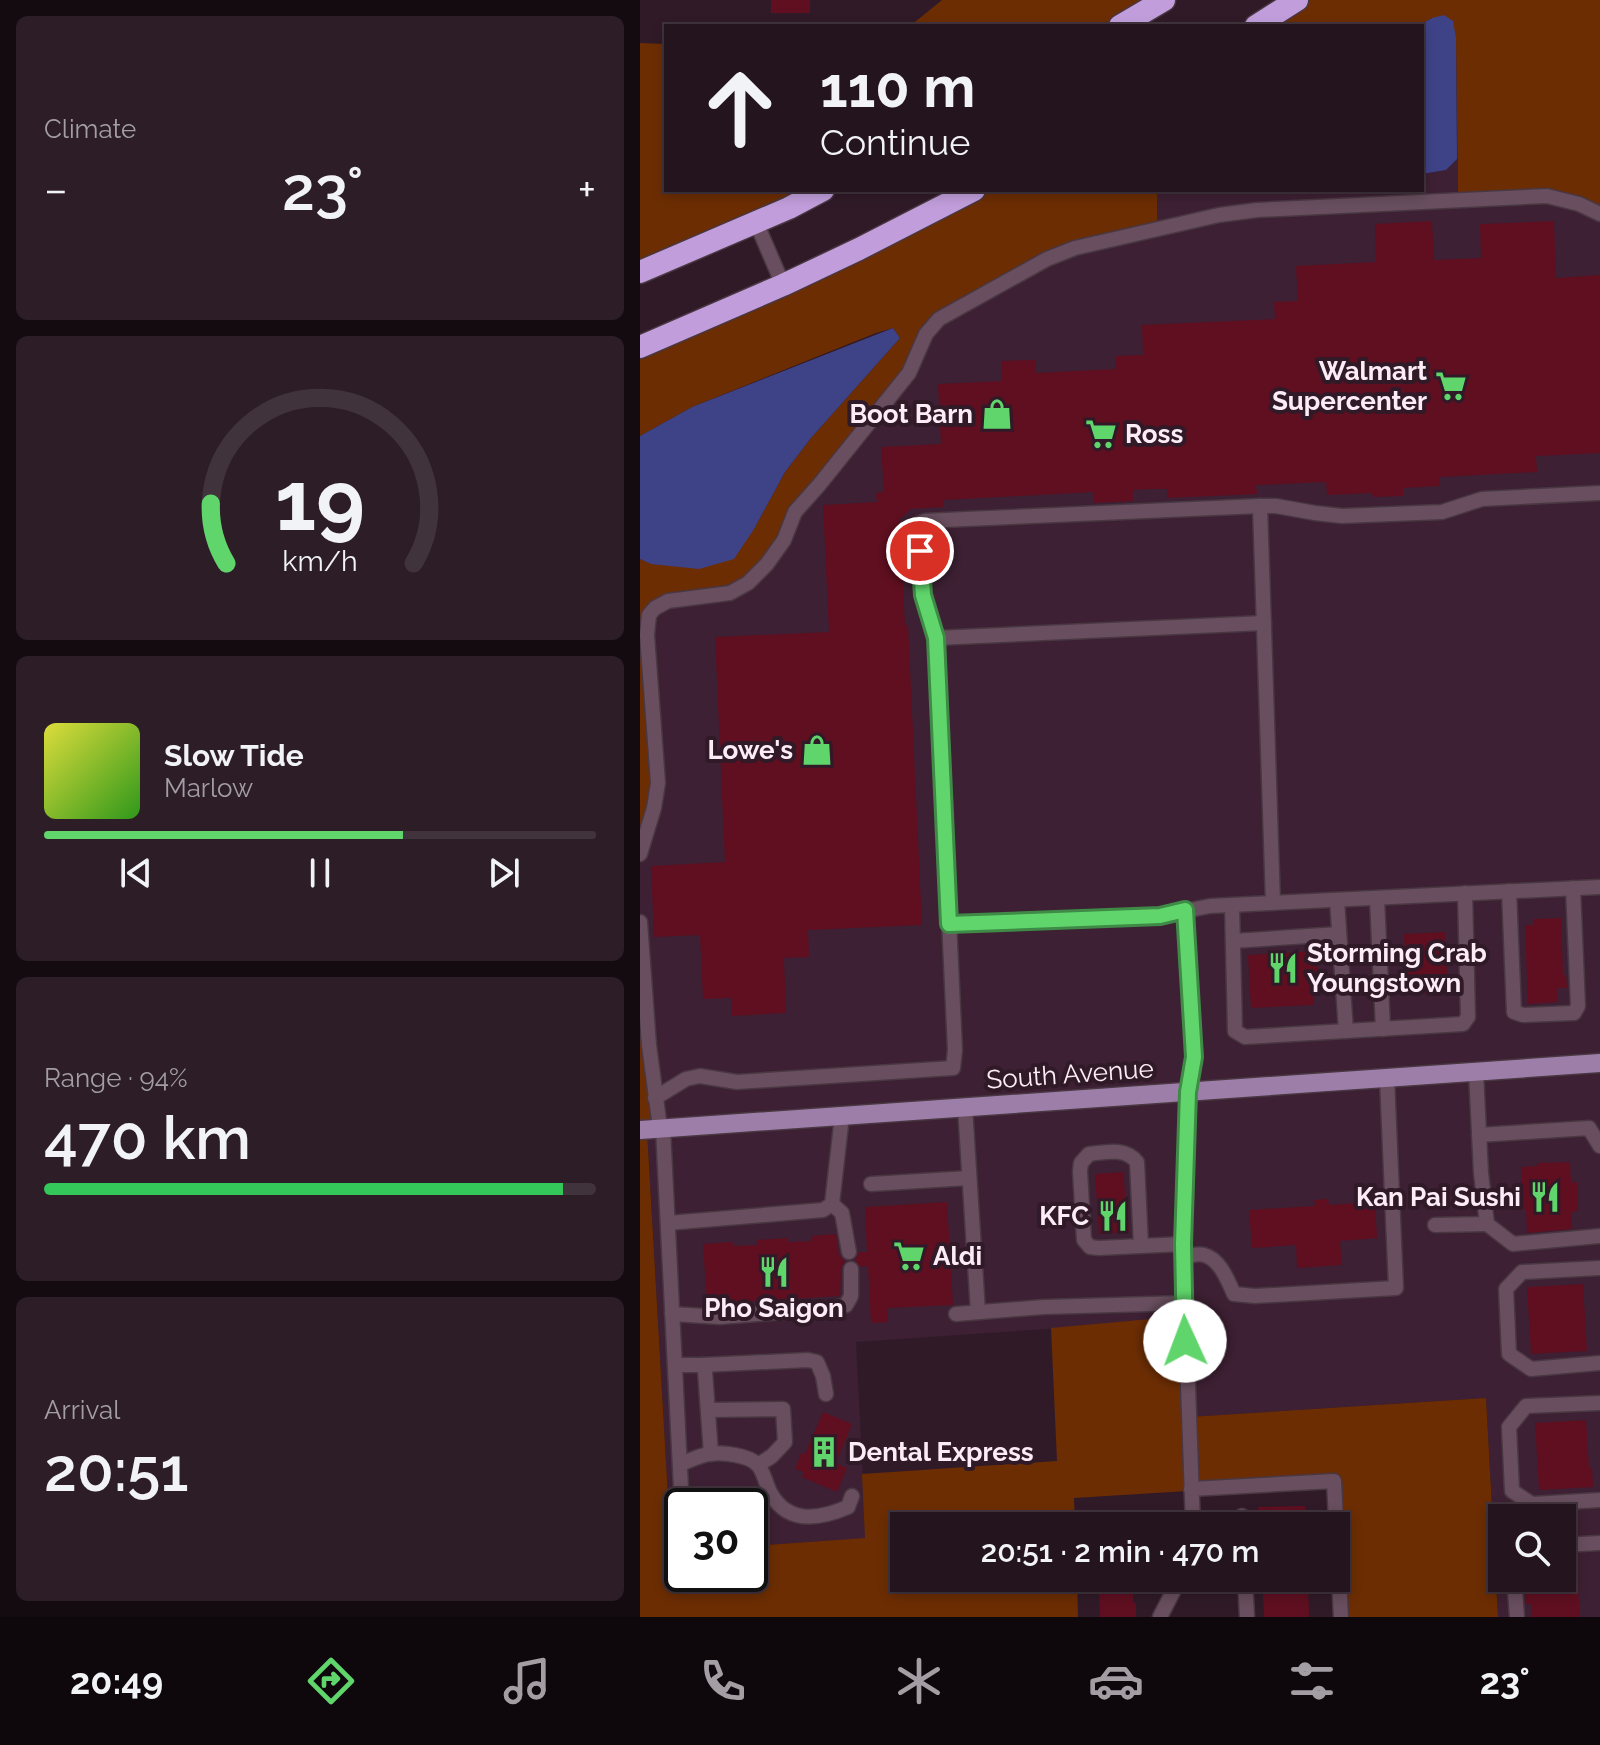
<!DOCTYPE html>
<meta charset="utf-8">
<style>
body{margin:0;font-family:Raleway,sans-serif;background:#2c1d27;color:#f1f3f6;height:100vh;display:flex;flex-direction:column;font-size:30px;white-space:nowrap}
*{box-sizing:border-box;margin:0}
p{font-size:26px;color:#a39ea4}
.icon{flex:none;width:44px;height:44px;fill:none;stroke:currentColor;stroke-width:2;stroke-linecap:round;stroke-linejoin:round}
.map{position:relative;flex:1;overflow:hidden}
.drawer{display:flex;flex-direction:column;gap:16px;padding:16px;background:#140b10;width:640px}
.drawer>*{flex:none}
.banner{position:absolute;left:24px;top:24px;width:760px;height:168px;border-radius:0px;box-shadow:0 4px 12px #0003,0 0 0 2px #41333c;background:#24141e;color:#f1f3f6;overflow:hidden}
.fabs{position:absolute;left:848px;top:1504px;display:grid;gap:16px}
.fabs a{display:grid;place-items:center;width:88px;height:88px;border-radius:0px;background:#24141e;box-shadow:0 4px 12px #0003,0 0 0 2px #41333c;font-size:40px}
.speed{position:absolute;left:24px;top:1488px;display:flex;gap:16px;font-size:40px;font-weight:700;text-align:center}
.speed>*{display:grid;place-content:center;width:104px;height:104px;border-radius:50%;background:#24141e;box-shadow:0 4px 12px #0003,0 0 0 2px #41333c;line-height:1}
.speed .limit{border:4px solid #111;border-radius:12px;background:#fff;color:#111}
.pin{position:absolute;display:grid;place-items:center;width:68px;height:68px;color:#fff;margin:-34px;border:4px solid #fff;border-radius:50%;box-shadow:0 2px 8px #0007}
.me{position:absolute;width:88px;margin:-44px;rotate:358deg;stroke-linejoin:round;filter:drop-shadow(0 0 6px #0008)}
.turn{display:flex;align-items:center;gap:28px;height:168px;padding:0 24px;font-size:36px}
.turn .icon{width:104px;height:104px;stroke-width:2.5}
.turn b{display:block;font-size:56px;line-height:68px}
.big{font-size:60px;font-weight:600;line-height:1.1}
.drawer .tile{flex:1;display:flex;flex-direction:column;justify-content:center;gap:12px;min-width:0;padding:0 28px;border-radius:12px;background:#2c1d27}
.drawer .dial{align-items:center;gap:0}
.dial svg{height:208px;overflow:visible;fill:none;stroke:#41333c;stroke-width:7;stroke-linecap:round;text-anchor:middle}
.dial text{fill:#f1f3f6;stroke:none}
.song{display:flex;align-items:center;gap:24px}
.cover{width:96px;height:96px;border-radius:12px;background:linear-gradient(135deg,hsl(60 70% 55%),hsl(110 70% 35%))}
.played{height:8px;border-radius:4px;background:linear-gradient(90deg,#5fd56b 65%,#41333c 65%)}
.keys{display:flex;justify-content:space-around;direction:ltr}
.heat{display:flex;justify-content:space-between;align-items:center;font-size:44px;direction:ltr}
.charge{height:12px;border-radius:6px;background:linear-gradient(90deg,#34c759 94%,#41333c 0)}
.trip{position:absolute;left:250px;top:1512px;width:460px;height:80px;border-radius:0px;background:#24141e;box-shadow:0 4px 12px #0003,0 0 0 2px #41333c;font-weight:600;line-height:80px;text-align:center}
.tab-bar{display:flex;height:128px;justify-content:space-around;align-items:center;background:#0e080c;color:#a39ea4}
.tab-bar .icon{width:56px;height:56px}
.tab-bar .current{color:#5fd56b}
.tab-bar b{font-size:36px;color:#f1f3f6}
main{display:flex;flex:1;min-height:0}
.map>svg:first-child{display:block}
</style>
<main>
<section class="drawer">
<div class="tile"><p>Climate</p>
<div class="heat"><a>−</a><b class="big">23°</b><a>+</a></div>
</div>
<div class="tile dial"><svg viewBox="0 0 100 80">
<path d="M14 69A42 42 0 1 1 86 69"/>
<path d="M14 69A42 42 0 0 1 8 46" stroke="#5fd56b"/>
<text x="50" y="56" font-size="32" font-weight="700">19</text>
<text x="50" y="72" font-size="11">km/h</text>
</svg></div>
<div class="tile">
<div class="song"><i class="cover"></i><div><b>Slow Tide</b><p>Marlow</p></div></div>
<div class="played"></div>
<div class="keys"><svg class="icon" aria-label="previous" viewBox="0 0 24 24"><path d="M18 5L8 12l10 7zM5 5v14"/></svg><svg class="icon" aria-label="pause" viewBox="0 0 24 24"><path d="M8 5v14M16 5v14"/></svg><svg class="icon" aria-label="next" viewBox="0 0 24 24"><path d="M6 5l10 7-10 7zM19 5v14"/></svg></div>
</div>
<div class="tile"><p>Range · 94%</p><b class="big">470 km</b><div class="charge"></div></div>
<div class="tile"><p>Arrival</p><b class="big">20:51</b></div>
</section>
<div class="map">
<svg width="960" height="1617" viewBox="0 0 960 1617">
<rect width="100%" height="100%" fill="#301a28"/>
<!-- built -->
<path fill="#3d2033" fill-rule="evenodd" d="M 817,159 L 818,200 L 907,196 L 960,214 L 960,1617 L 858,1617 L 846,1398 L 548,1417 L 421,1328 L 216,1342 L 226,1538 L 110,1546 L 110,1506 L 42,1506 L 42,1550 L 31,1551 L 7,1129 L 0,922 L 0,854 L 9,615 L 286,334 L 407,259 L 517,229 L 517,190 L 782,190 L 782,174 L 806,170 ZM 862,1518 L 922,1518 L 922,1578 L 862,1578 Z"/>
<!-- green -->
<g fill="#6c2d03">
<path d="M 302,0 L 524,0 L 480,26 L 270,26 Z"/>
<path d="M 657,0 L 960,0 L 960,214 L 939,204 L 818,200 L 816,38 L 792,18 L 778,26 L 616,26 Z"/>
<path d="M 0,43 L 26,44 L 26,190 L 183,190 L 0,271 Z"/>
<path d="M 334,190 L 517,190 L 517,229 L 435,248 L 299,319 L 269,373 L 108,583 L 28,601 L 9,615 L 18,783 L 0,854 L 0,559 L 12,564 L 114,529 L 145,472 L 171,438 L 260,338 L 253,328 L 236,333 L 52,407 L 0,436 L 0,347 Z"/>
<path d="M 0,922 L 23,1129 L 7,1130 L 31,1550 L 42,1550 L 42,1574 L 110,1574 L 110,1546 L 225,1538 L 222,1474 L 417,1461 L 411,1328 L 544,1316 L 549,1417 L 846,1398 L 858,1617 L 701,1617 L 694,1482 L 434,1498 L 435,1526 L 264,1526 L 264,1578 L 437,1578 L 438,1617 L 0,1617 Z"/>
</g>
<!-- water -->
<g fill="#3e4387">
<path d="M 804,15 L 813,21 L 816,38 L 817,159 L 806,170 L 782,174 L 782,26 L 778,26 L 792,18 Z"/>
<path d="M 253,328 L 260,338 L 171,438 L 145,472 L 114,529 L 94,559 L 59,569 L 11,564 L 0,559 L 0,436 L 52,407 Z"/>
</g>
<!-- building -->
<g fill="#5f0f20">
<rect x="131" y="0" width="39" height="13"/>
<path d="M 792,221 L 794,260 L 841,258 L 840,224 L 914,221 L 916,278 L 960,275 L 960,453 L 896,456 L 897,472 L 800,477 L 800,486 L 763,488 L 763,496 L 733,497 L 732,493 L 687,495 L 686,482 L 616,485 L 617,494 L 527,498 L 527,489 L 509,489 L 493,490 L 493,501 L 454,503 L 453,492 L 304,500 L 304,507 L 271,509 L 260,519 L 265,626 L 268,625 L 282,925 L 168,930 L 169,957 L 144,958 L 146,1013 L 92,1016 L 91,998 L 63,999 L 60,935 L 14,937 L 11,866 L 85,862 L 75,637 L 189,632 L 183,505 L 237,502 L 236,493 L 244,492 L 241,447 L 301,444 L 298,384 L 362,381 L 361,361 L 395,360 L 396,373 L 475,369 L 475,356 L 503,355 L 502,325 L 635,319 L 634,302 L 658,301 L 656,266 L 736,262 L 735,224 Z"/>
<path d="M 921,918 L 923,975 L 926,975 L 927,988 L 917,988 L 918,1002 L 888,1004 L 885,925 L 894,925 L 893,919 Z"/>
<path d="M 805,932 L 808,992 L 767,995 L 764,934 Z"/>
<path d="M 677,951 L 678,981 L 672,982 L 674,1005 L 611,1008 L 608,955 Z"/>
<path d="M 930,1162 L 931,1183 L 937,1182 L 938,1211 L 931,1212 L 932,1229 L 887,1233 L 886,1209 L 873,1210 L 872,1185 L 881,1184 L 881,1167 L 897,1166 L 897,1163 Z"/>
<path d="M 483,1172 L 489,1232 L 459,1234 L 455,1174 Z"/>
<path d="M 688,1199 L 689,1205 L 735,1202 L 737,1238 L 700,1241 L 702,1265 L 657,1268 L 656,1245 L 612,1248 L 609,1210 L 675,1206 L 674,1200 Z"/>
<path d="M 307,1202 L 313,1305 L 247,1308 L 248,1322 L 231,1323 L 228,1266 L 220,1267 L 215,1260 L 219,1252 L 227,1252 L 225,1207 Z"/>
<path d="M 196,1234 L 199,1255 L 205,1261 L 201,1268 L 200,1296 L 67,1304 L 63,1244 L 93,1242 L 93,1246 L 117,1245 L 117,1240 L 147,1238 L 147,1242 L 172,1241 L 171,1236 Z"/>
<path d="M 943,1284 L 947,1351 L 891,1354 L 887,1287 Z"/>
<path d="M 183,1412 L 212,1424 L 196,1463 L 207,1468 L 197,1492 L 162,1477 L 164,1472 L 155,1469 L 161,1453 L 165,1454 Z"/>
<path d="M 946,1420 L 949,1468 L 952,1467 L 953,1487 L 899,1490 L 895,1423 Z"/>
<path d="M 665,1506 L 665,1526 L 618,1526 L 618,1507 Z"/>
<path d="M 936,1558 L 940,1617 L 891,1617 L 891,1604 L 886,1604 L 885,1587 L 889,1587 L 889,1578 L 922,1578 L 922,1559 Z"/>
<path d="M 462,1578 L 488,1578 L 488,1592 L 493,1592 L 493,1603 L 496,1603 L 496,1617 L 460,1617 L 459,1593 L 463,1593 Z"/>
<path d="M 622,1578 L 668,1578 L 669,1617 L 624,1617 Z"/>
</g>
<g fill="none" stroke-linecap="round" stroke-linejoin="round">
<defs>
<g id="minor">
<path d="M 116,222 L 143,285"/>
<path d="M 620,506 L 633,903"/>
<path d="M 296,638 L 624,623"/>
<path d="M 0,854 L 14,808 L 18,783 L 7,635 L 9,615 L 15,608 L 28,601 L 90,593 L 108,583 L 127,564 L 144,540 L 155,512 L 179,485 L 269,373 L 286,334 L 299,319 L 407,259 L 435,248 L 579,215 L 617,210 L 907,196 L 939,204 L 960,214"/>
<path d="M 869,891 L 874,1012 L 883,1015 L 934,1013 L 938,1006 L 933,888"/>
<path d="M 737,898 L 743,1029"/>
<path d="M 697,900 L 706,1031"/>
<path d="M 592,905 L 595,1031 L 605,1037 L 823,1024 L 828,1017 L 825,893"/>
<path d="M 545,910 L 554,1057 L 548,1092 L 543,1244 L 553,1526"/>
<path d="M 0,922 L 9,1045 L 20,1128"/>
<path d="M 309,924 L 520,916 L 570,906 L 960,887"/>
<path d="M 593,941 L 699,934"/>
<path d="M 836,1072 L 841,1173 L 847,1224 L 873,1244 L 960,1236"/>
<path d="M 15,1098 L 46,1079 L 60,1076 L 97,1082 L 313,1068 L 315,1050 L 296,638 L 283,595 L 279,530 L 280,523 L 285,521 L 326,519 L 620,506 L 636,506 L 675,513 L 702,516 L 802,512 L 842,499 L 960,493"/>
<path d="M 325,1107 L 338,1312"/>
<path d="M 23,1129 L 42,1508"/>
<path d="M 839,1135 L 949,1128 L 960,1146"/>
<path d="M 231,1184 L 329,1178"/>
<path d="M 192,1204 L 202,1213 L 209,1252"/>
<path d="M 28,1223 L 183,1210 L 192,1204 L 202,1116"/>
<path d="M 795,1225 L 847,1224"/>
<path d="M 501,1246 L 497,1162 C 485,1147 466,1152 449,1154 L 441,1163 L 440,1171 L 444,1240 L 450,1247 L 459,1248 L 543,1244"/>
<path d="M 543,1256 C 549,1256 559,1253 564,1255 C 580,1259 588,1281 594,1294 L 615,1296 L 756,1288 L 747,1078"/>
<path d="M 960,1268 L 882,1272 L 866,1289 L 869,1354 L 891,1369 L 960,1363"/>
<path d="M 32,1314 L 80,1317 L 196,1308 L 206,1305 L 211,1296 L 211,1269"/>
<path d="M 316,1314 L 404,1307 L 544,1303"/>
<path d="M 35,1365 L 62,1365 L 65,1371 L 71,1454"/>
<path d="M 62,1365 L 168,1360 L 177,1362 L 183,1376 L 186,1394"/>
<path d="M 960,1403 L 886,1406 L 869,1427 L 872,1491 L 892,1504 L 960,1500"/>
<path d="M 68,1410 L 143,1409 L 145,1442 L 132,1456 L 118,1465"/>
<path d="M 40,1464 C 49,1461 60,1455 70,1454 C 82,1452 109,1455 118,1465 C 124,1472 126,1485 131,1494 C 149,1525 180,1519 208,1507 L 212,1496"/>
<path d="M 551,1489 L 694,1481 L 701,1617"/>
<path d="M 602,1516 L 603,1526"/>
<path d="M 922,1545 L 960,1543"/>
<path d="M 605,1578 L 607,1617"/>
<path d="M 874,1578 L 877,1617"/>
<path d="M 520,1617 L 540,1578"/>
</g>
<path id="major" d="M 0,1130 L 960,1063"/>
<g id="highway">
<path d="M 480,26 L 524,0"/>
<path d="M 616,26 L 657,0"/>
<path d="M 0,272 L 149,208 L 183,190"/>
<path d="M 0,347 L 143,285 L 219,249 L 334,190"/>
</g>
</defs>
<!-- minor casing -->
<use href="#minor" stroke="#493742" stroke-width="17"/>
<!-- major casing -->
<use href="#major" stroke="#493742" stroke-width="21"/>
<!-- highway casing -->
<use href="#highway" stroke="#493742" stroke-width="25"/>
<!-- minor -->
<use href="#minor" stroke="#684e5e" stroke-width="14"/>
<!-- major -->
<use href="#major" stroke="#9d7ea9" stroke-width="18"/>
<!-- highway -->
<use href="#highway" stroke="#c19edb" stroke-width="22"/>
</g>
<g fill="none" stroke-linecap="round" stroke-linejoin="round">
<defs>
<path id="route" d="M 280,551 L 283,595 L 296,638 L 309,924 L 520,916 L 545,910 L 554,1057 L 548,1092 L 543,1244 L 545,1341"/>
</defs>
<!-- route casing -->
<use href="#route" stroke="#3e8a46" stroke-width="20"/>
<!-- route -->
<use href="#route" stroke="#5fd56b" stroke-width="14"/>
</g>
<!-- icons -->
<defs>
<symbol id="supermarket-bare" viewBox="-9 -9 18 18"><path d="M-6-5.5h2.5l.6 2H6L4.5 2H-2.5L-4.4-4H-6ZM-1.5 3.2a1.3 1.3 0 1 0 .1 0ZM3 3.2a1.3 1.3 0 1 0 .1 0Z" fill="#5fd56b" stroke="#301a28" stroke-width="2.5" paint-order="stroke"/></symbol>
<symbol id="shop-bare" viewBox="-9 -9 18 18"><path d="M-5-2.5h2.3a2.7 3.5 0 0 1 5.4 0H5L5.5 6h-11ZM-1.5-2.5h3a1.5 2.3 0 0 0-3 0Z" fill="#5fd56b" stroke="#301a28" stroke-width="2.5" paint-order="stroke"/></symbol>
<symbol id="restaurant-bare" viewBox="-9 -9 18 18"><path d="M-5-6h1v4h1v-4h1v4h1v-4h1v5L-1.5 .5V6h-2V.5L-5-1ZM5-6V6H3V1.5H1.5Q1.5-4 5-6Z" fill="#5fd56b" stroke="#301a28" stroke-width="2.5" paint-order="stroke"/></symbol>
<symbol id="building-bare" viewBox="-9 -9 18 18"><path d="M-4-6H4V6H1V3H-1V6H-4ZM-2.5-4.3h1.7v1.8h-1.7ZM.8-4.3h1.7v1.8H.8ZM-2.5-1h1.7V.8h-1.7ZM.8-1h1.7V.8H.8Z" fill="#5fd56b" stroke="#301a28" stroke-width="2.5" paint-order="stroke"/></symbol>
</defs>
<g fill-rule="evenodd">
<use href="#supermarket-bare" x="789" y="364" width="44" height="44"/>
<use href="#shop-bare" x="335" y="392" width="44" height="44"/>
<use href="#supermarket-bare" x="439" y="412" width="44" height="44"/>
<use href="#shop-bare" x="155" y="728" width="44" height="44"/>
<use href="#restaurant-bare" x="621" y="946" width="44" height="44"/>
<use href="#restaurant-bare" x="883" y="1175" width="44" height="44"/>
<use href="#restaurant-bare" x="451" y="1194" width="44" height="44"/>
<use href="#supermarket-bare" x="247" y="1234" width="44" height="44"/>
<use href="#restaurant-bare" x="112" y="1250" width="44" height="44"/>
<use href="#building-bare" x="162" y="1430" width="44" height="44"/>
</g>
<g text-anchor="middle" stroke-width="8" stroke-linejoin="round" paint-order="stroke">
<!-- poi labels -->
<g font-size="26" font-weight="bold" fill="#fcecf5" stroke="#301a28" text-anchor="end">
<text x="787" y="380">Walmart<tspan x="787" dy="30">Supercenter</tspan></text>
<text x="333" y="423">Boot Barn</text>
<text x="485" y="443" text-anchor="start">Ross</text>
<text x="153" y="759">Lowe's</text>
<text x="667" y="962" text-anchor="start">Storming Crab<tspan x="667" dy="30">Youngstown</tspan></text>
<text x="881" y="1206">Kan Pai Sushi</text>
<text x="449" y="1225">KFC</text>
<text x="293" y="1265" text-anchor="start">Aldi</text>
<text x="134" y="1317" text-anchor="middle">Pho Saigon</text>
<text x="208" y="1461" text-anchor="start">Dental Express</text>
</g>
<!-- street labels -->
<g font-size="26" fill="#fcecf5" stroke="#301a28">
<text transform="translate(430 1074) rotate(-4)" y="9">South Avenue</text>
</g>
</g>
</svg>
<div class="fabs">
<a><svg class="icon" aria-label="search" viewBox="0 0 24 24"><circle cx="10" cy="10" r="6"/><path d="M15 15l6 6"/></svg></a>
</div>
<div class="speed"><div class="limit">30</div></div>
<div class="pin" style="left:280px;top:551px;background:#d93025"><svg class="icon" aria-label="arrive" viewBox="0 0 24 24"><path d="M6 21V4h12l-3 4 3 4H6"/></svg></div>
<svg class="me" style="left:545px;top:1341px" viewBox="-20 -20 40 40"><circle r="19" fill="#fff"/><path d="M0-13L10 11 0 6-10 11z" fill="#5fd56b"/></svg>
<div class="trip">20:51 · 2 min · 470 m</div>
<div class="banner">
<div class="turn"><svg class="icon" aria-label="ahead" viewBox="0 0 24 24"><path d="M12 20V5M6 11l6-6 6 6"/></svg><div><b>110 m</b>Continue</div></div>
</div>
</div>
</main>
<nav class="tab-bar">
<b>20:49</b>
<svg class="icon current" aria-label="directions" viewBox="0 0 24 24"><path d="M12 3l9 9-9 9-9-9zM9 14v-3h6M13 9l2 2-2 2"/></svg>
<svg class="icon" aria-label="music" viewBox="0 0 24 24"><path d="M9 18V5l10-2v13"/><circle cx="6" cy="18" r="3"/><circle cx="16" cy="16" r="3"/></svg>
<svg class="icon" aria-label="phone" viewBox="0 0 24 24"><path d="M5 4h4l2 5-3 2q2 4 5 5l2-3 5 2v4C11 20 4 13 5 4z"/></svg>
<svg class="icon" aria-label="climate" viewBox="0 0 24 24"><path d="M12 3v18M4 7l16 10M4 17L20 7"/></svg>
<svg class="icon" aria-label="car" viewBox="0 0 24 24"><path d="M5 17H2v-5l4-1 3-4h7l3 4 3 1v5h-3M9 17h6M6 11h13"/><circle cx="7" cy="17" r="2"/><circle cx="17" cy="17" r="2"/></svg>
<svg class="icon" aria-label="filters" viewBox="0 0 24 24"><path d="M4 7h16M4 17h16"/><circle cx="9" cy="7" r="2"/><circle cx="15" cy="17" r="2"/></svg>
<b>23°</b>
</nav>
